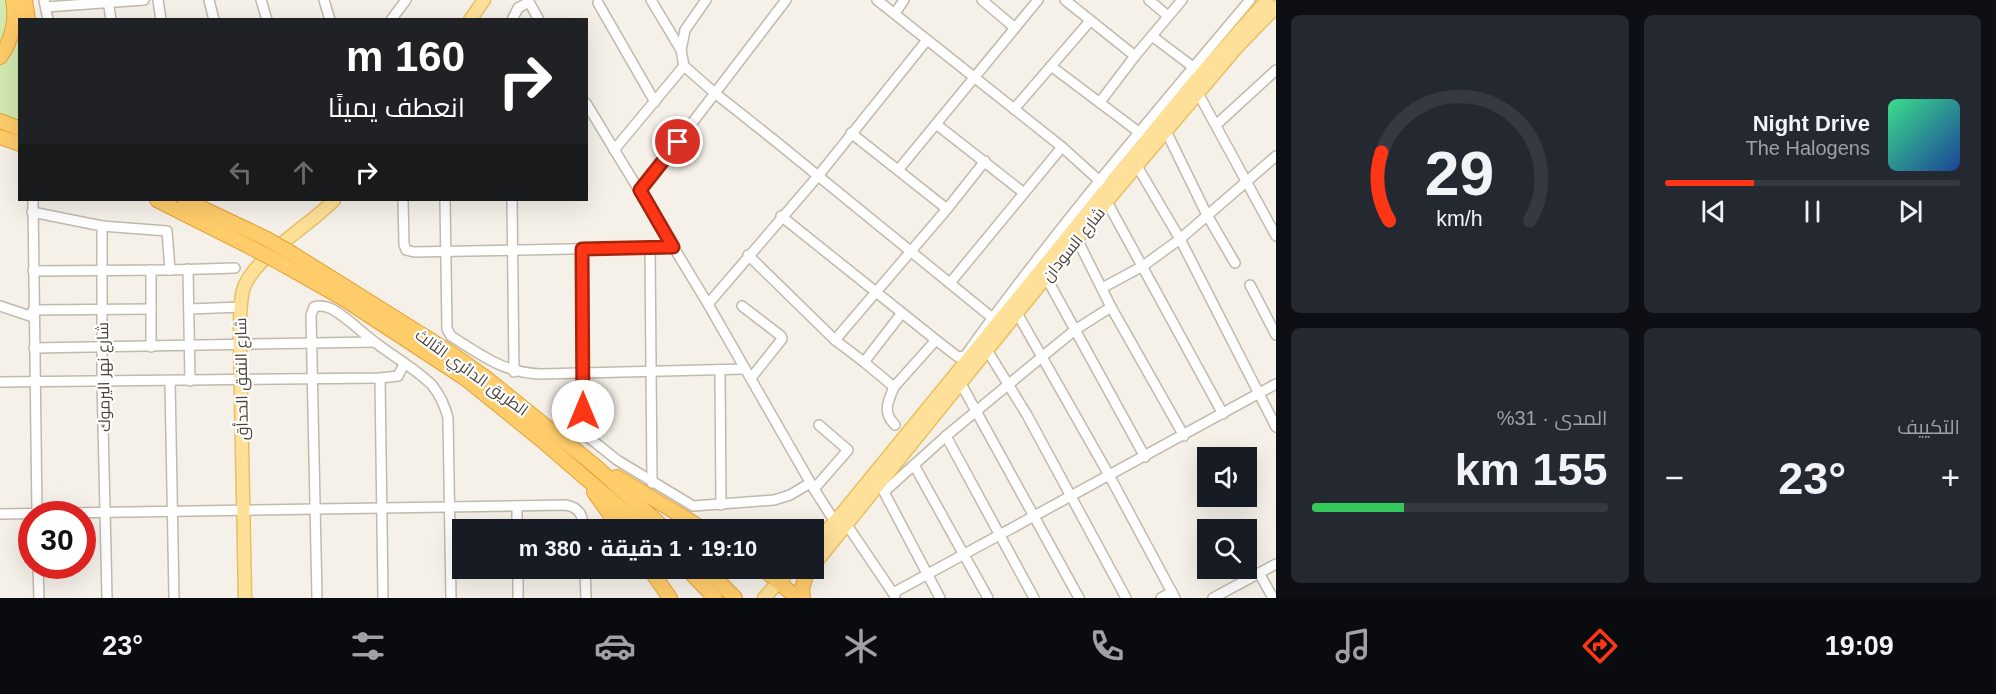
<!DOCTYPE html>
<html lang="ar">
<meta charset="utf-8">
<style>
body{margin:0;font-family:Arial,Cairo,sans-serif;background:#242831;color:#f1f3f6;direction:rtl;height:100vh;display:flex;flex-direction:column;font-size:22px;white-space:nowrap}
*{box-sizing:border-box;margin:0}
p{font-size:20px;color:#9ea1a6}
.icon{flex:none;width:33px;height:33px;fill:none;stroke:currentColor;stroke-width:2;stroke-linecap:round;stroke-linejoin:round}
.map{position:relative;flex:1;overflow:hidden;direction:ltr}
.drawer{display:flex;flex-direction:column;gap:15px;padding:15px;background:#0d0f14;width:720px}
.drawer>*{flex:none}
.top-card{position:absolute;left:18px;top:18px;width:570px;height:183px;border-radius:0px;box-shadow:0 6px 24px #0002;direction:rtl;background:#202124;color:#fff;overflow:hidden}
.buttons{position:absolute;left:1197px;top:447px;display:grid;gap:12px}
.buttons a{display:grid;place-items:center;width:60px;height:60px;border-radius:0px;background:#171b24;box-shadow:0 6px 24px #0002;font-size:30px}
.speed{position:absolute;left:18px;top:501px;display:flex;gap:12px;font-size:30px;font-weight:700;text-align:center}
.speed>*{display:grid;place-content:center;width:78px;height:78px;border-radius:50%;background:#171b24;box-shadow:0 6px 24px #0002;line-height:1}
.speed .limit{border:9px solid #d22;background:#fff;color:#111}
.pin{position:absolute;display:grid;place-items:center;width:51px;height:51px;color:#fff;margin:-26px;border:3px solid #fff;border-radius:50%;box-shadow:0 2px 6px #0007}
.me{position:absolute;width:66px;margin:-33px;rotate:0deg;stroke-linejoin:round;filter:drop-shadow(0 0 4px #0008)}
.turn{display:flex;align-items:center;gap:21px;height:126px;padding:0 24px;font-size:27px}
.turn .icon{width:78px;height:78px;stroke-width:2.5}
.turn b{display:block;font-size:42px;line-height:51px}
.lanes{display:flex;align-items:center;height:57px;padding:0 24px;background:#0003;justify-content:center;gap:30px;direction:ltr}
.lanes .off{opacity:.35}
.big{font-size:45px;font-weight:700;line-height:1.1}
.drawer .card{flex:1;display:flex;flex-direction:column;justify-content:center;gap:9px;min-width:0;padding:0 21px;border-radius:9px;background:#242831}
.drawer .dial{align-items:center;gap:0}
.dial svg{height:156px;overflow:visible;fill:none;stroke:#363941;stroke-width:7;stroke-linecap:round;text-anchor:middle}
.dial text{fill:#f1f3f6;stroke:none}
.song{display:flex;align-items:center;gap:18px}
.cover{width:72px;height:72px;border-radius:9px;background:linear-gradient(135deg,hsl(150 70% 55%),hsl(220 70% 35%))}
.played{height:6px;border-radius:3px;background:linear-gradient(90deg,#ff3616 30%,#363941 30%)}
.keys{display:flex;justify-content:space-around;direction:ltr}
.heat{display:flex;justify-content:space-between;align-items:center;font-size:33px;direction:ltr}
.charge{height:9px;border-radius:4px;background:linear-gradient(90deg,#34c759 31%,#363941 0)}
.drawer .tiles{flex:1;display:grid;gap:15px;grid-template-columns:repeat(2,1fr)}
.trip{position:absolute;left:452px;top:519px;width:372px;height:60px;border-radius:0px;background:#171b24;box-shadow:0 6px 24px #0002;font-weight:700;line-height:60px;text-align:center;direction:rtl}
.menu{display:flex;height:96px;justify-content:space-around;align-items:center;background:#090b0e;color:#9ea1a6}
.menu .icon{width:42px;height:42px}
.menu .active{color:#ff3616}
.menu b{font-size:27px;color:#f1f3f6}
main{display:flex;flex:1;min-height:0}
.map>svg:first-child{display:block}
</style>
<main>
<section class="drawer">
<div class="tiles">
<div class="card">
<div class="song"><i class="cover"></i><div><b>Night Drive</b><p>The Halogens</p></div></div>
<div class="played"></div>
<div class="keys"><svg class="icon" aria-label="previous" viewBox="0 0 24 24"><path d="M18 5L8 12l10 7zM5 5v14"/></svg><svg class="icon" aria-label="pause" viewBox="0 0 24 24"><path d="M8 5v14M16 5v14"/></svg><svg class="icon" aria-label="next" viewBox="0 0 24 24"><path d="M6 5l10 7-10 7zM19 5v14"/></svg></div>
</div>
<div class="card dial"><svg viewBox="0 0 100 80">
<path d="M14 69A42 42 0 1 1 86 69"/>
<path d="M14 69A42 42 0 0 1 10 34" stroke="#ff3616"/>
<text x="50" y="56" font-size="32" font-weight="700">29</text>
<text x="50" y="72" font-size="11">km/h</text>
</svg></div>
<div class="card"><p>التكييف</p>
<div class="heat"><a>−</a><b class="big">23°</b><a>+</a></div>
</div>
<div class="card"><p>المدى · 31%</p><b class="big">155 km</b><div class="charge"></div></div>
</div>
</section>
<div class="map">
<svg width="1276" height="598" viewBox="0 0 1276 598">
<rect width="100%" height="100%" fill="#f5f1e9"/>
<!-- green -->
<g fill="#d1eab0">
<path d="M 0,0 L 12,0 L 13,6 L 0,54 Z"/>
<path d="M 19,25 L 19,127 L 0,121 L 0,65 L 11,50 Z"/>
</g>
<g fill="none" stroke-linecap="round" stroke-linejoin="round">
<defs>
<g id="minor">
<path d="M 44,0 L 48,20"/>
<path d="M 108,0 L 111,20"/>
<path d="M 158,0 L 161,20"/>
<path d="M 209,0 L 214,20"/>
<path d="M 261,0 L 267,20"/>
<path d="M 324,0 L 330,20"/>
<path d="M 528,0 L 539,20"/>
<path d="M 651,0 L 681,50 L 684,66 L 716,94 L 774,140 L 995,320"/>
<path d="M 877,0 L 1062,147 L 1103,184"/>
<path d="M 982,0 L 1015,28"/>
<path d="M 1065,0 L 1135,56"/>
<path d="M 1149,0 L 1168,16"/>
<path d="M 598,3 L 655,102"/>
<path d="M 46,7 L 144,0"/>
<path d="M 895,13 L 904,0"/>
<path d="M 391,20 L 406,0"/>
<path d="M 512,20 L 518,8 L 529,2"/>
<path d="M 1152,36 L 1193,67"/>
<path d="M 681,50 L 685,30 L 706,0"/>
<path d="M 1051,66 L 1140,133"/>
<path d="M 1198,93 L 1276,236"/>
<path d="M 1100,102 L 1135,56 L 1182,0"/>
<path d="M 586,103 L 708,304 L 814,489 L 835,522"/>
<path d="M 1014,109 L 1090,21"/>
<path d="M 936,124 L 1024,193"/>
<path d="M 1216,125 L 1276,70"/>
<path d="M 1166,131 L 1207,215 L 1235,263"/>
<path d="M 851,133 L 947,209"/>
<path d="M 614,150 L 684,66"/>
<path d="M 1137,166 L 1180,239 L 1276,427"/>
<path d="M 899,169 L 1038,0"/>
<path d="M 641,190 L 786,0"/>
<path d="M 33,200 L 37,514"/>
<path d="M 403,200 L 404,244 L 406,250 L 414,252 L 673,247"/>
<path d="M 445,200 L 447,329 L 451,336 C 481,355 504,373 541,374 L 745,369"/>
<path d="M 512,200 L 514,372"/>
<path d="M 1107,202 L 1223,414"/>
<path d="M 32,212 L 102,226 L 102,381 L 107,598"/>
<path d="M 781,216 L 936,340 L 958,357 L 965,356 C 1053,233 1152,116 1250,0"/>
<path d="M 102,226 L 167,231 L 170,270 L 235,268"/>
<path d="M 1077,239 L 1111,307 L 1184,436"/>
<path d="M 650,247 L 652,483"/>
<path d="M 582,249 L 583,429 L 587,436 L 617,460 L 693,506 L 774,500 L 790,495 L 810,483"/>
<path d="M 748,255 L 835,340 L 864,362"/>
<path d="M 188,269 L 190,381"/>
<path d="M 33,271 L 170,270"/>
<path d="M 1046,277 L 1145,457"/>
<path d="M 950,283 L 1062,147"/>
<path d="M 1250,285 L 1276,335"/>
<path d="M 1102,288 L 1143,266 L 1180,239 L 1276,156"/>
<path d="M 708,304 L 818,176 L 927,40"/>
<path d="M 0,306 L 33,317"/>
<path d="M 742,306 L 781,336 L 782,339 L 751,378"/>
<path d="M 189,309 L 241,307"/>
<path d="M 33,310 L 151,309"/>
<path d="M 902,313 L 864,362 L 894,387 L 936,340"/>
<path d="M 1017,313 L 1109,475 L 1175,598"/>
<path d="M 835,340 L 947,209 L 985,161"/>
<path d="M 151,347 L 151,270"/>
<path d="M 34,348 L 374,342"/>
<path d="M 987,350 L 1027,415 L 1126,598"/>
<path d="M 720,370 L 721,505"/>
<path d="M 380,378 L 383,598"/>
<path d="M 170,381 L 174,598"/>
<path d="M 0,382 L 380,378 L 398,376 L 404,364"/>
<path d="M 960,382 L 1079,598"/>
<path d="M 894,387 C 888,402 882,412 895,425"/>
<path d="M 946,436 L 1034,598"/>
<path d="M 914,465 L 988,598"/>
<path d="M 814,489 L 848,450 L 819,425"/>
<path d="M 517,506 L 517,530"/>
<path d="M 0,514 L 565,505 C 580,507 583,516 584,530"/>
<path d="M 847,525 L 895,596"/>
<path d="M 38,566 L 39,598"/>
<path d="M 518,568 L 518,598"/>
<path d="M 585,568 L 586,598"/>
<path d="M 1259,573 L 1273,598"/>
<path d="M 893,593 L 1276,384"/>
<path d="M 317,598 L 311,315 L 314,307 C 320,305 326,306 332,309 C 348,318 361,332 376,343 C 394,357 416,369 432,385 C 440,395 445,406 448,418 L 451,598"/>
<path d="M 940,598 L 884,492 L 946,436 L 1043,356 L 1075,330 L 1111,307"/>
<path d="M 1161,598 L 1172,592"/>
<path d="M 1213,598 L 1276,564"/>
</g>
<g id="major">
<path d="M 470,20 L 484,0"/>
<path d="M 813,546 L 843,512 L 1193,83 L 1267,0"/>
<path d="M 813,566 L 1113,194 L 1238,46 L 1276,7"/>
<path d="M 245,598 L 240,345 C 240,327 239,307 243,290 C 252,258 311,225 334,200"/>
<path d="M 764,598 L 792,568"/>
</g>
<g id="highway">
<path d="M 25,0 L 28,20"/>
<path d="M 0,57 C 12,41 17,19 13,0"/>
<path d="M 0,121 L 20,129"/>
<path d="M 0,137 L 20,144"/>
<path d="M 157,200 L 256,250"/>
<path d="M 185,200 L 265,238"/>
<path d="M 293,254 L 448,351 L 486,378 L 594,465 L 666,530"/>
<path d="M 284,265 L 344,299 L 466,379 L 539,438 L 646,530"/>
<path d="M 617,477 L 705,530"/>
<path d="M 594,492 L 621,530"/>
<path d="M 649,568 L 670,598"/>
<path d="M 686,568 L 715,598"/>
<path d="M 705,568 L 735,598"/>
<path d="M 762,568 L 797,598"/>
<path d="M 803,598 L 802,589 L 806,575"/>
</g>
</defs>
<!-- minor casing -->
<use href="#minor" stroke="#c1b9ab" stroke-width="12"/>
<!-- major casing -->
<use href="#major" stroke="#e8bf63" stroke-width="15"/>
<!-- highway casing -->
<use href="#highway" stroke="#e3a134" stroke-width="16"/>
<!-- minor -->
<use href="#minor" stroke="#fff" stroke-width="9"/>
<!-- major -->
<use href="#major" stroke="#ffe098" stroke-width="12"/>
<!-- highway -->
<use href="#highway" stroke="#ffcc6a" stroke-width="14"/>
<defs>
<g id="highway-bridge">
<path d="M 265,238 L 293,254"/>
<path d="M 256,250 L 284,265"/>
</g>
</defs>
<!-- highway-bridge casing -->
<use href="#highway-bridge" stroke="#e3a134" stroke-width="16" stroke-linecap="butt"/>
<!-- highway-bridge -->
<use href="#highway-bridge" stroke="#ffcc6a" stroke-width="14"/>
</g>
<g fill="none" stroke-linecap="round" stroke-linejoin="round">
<defs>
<path id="route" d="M 583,411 L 582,249 L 673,247 L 640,190 L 678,142"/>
</defs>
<!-- route casing -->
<use href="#route" stroke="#a6230e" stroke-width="15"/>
<!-- route -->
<use href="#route" stroke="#ff3616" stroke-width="10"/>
</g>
<g text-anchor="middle" stroke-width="4.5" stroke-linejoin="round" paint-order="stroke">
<!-- street labels -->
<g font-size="16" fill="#494237" stroke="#fff">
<text transform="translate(1073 244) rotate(-51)" y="6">شارع السودان</text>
<text transform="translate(472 372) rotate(36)" y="6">الطريق الدائري الثالث</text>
<text transform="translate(103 377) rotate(-91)" y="6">شارع نهر اليرموك</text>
<text transform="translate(241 379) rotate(-91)" y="6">شارع النفق الحدأق</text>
</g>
</g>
</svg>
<div class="buttons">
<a><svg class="icon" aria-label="sound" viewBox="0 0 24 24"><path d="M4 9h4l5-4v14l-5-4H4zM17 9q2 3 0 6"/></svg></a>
<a><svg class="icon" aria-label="search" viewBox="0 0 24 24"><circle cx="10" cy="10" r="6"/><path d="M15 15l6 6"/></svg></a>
</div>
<div class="speed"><div class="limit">30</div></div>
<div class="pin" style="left:678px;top:142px;background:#d93025"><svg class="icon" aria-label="arrive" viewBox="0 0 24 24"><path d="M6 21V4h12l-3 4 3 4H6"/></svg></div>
<svg class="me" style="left:583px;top:411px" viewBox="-20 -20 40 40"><circle r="19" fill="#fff"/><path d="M0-13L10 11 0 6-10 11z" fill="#ff3616"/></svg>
<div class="trip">19:10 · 1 دقيقة · 380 m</div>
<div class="top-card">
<div class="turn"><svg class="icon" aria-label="right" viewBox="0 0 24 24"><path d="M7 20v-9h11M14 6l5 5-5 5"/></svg><div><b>160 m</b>انعطف يمينًا</div></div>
<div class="lanes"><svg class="icon off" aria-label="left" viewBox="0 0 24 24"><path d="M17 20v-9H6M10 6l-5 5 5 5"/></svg><svg class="icon off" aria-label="ahead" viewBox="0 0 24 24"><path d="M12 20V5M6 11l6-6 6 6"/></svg><svg class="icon" aria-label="right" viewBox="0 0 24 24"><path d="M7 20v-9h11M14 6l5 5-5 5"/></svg></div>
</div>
</div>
</main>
<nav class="menu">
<b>19:09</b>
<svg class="icon active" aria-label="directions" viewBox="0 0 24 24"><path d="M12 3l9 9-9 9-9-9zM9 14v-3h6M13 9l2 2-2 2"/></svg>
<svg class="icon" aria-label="music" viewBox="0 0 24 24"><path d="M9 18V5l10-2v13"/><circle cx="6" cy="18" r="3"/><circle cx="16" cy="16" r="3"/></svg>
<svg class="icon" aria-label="phone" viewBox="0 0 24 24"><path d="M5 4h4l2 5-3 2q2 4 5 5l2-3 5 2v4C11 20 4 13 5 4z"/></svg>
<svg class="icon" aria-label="climate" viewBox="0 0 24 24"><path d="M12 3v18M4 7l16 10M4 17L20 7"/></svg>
<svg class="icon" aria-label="car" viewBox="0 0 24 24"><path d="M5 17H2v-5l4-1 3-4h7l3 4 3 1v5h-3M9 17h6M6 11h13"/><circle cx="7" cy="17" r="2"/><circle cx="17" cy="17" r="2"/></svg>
<svg class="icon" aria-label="filters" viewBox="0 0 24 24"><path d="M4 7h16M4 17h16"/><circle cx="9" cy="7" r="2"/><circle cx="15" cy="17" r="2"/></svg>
<b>23°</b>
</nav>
